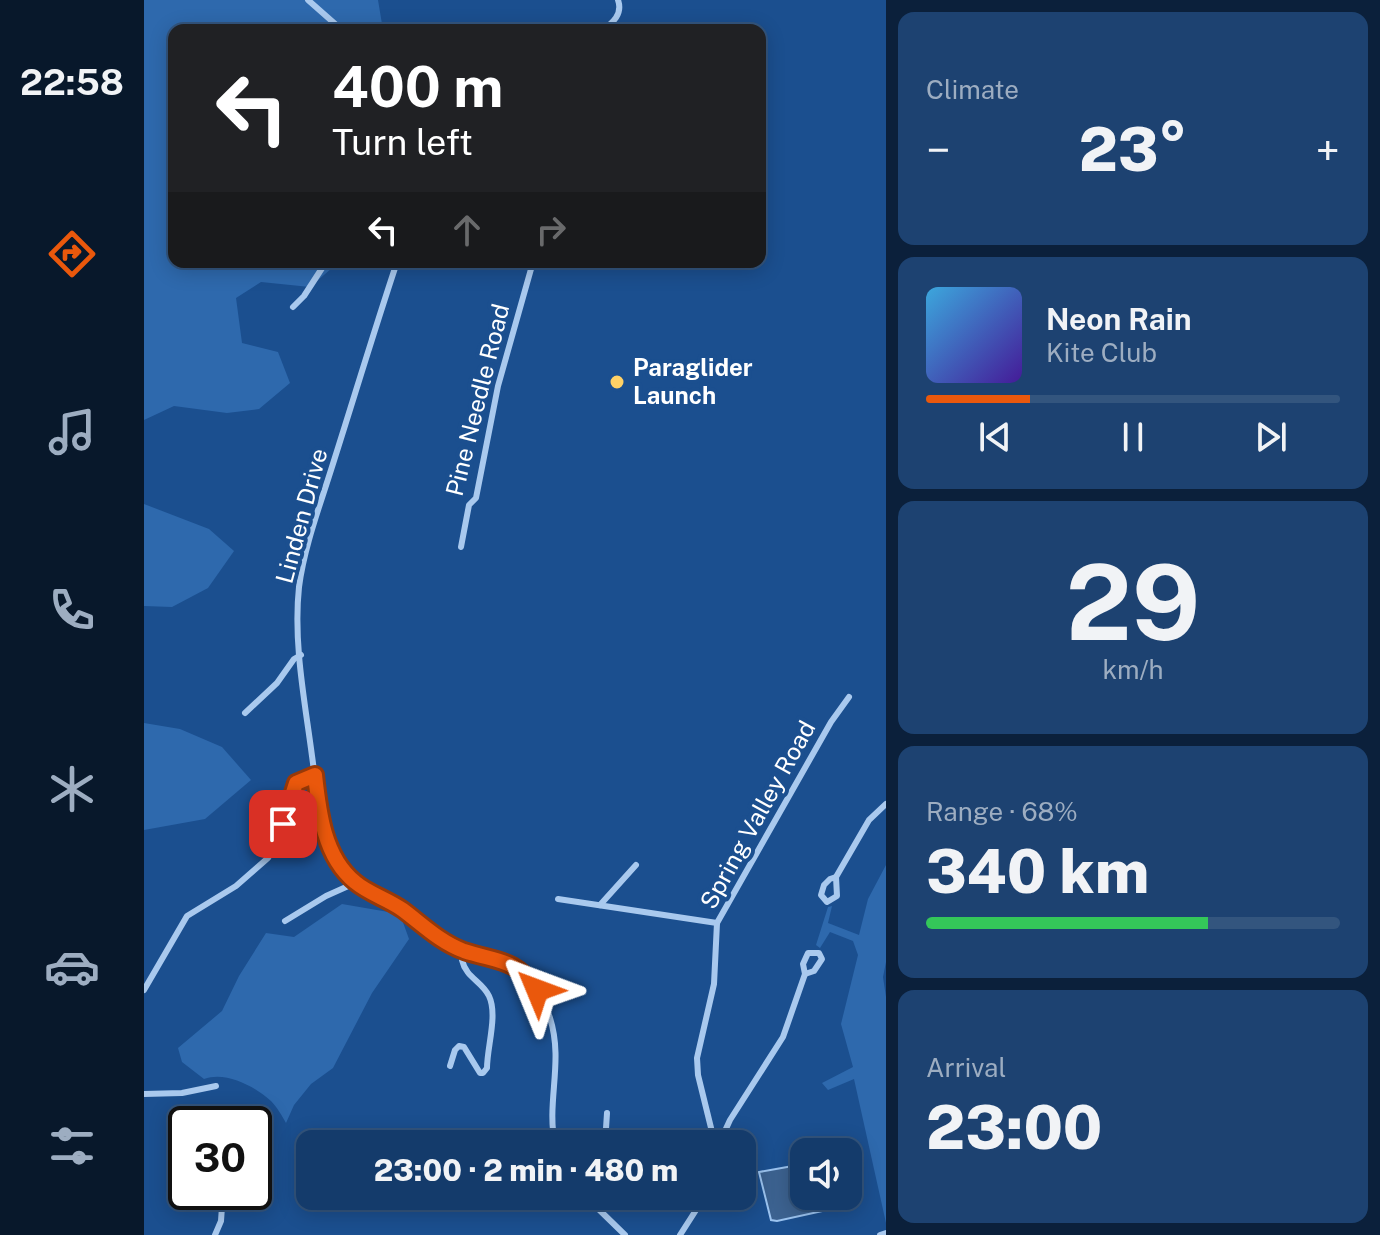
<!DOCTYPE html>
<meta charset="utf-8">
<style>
body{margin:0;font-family:"Public Sans",sans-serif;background:#1d4271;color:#f1f3f6;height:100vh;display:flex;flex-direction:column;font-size:30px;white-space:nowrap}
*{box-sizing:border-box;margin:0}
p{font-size:26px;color:#9dadc1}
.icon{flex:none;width:44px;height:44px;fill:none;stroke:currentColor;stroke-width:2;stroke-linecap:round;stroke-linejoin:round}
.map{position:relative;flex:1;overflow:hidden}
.sheet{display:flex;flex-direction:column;gap:12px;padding:12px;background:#0b203b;width:494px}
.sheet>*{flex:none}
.guide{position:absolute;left:24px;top:24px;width:598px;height:244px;border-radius:16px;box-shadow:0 4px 20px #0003,0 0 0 2px #33557e;background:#202124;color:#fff;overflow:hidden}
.tools{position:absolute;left:646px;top:1138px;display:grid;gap:16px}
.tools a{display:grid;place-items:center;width:72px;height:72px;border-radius:16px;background:#143b6b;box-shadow:0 4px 20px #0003,0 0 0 2px #33557e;font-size:40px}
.speed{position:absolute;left:24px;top:1106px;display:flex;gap:16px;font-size:40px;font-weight:700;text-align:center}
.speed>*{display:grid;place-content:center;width:104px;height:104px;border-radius:50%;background:#143b6b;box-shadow:0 4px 20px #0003,0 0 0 2px #33557e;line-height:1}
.speed .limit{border:4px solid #111;border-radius:12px;background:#fff;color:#111}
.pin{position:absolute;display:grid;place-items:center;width:68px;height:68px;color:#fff;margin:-34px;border-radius:16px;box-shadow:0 4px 12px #0006}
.me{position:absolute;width:88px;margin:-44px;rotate:314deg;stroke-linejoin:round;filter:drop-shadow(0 0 6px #0008)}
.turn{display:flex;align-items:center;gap:28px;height:168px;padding:0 32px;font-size:36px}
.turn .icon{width:104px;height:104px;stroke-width:2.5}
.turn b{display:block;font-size:56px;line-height:68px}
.lanes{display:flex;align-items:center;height:76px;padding:0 32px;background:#0003;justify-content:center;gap:40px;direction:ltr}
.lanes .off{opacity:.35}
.big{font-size:60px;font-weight:800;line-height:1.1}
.sheet .widget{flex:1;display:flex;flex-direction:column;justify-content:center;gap:12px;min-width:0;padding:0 28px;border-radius:16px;background:#1d4271}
.sheet .dial{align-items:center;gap:0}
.dial b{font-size:104px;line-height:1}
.song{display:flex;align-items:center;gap:24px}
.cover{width:96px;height:96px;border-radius:12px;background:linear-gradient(135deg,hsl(200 70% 55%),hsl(260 70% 35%))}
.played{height:8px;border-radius:4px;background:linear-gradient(90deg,#ea580c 25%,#33557e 25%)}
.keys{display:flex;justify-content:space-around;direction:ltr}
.heat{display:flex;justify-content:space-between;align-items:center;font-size:44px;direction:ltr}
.charge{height:12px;border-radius:6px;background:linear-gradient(90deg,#34c759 68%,#33557e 0)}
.trip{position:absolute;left:152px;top:1130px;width:460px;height:80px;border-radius:16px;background:#143b6b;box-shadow:0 4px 20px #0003,0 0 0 2px #33557e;font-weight:800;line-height:80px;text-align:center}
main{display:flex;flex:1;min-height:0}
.tab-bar{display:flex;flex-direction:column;width:144px;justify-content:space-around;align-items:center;background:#08182b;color:#9dadc1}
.tab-bar .icon{width:56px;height:56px}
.tab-bar .active{color:#ea580c}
.tab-bar b{font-size:36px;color:#f1f3f6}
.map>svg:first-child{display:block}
</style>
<main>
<nav class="tab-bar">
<b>22:58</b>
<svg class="icon active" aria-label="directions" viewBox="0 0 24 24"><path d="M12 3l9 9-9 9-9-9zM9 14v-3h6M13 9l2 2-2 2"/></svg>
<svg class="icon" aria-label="music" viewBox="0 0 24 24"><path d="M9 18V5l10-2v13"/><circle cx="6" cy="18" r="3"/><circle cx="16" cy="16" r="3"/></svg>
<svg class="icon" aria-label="phone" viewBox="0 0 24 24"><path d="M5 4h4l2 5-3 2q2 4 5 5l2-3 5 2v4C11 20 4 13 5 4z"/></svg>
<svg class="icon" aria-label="climate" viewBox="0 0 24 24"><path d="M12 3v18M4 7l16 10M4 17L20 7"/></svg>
<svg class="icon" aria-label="car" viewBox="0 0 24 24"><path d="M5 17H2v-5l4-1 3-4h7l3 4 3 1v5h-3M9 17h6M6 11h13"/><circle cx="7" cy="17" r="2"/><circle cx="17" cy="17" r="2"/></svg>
<svg class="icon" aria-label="filters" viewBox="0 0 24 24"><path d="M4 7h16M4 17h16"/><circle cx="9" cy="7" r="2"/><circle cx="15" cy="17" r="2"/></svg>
</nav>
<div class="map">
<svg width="742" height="1235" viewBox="0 0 742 1235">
<rect width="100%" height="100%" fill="#1b4f8f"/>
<!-- green -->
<g fill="#2e69ad">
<path d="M 0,0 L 234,0 L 239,30 L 30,30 L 30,262 L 195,262 L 166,287 L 117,282 L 92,298 L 98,343 L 134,352 L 146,383 L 115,409 L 83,413 L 30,406 L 0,420 Z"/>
<path d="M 0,504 L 65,529 L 90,551 L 64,588 L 28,607 L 0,606 Z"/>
<path d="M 0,723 L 36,729 L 78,747 L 107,780 L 61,819 L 0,830 Z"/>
<path d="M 742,865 L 742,962 L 739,977 L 742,997 L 742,1223 L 710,1079 L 684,1090 L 678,1083 L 709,1067 L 697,1024 L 714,955 L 709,941 L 686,932 L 676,948 L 672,945 L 684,907 L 688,906 L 684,923 L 715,935 L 724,899 Z"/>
<path d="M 198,904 L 256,914 L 265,939 L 228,993 L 189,1068 L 167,1084 L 150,1105 L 142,1123 C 138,1116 133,1107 127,1101 C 110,1086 82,1071 60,1079 L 38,1062 L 34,1048 L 78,1011 L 95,976 L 122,933 L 150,937 Z"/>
</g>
<!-- water -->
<path fill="#3c6290" stroke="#9cc4f0" stroke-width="2" d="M 705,1154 L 715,1203 L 633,1221 L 627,1220 L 615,1172 L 660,1164 L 660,1196 L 704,1196 Z"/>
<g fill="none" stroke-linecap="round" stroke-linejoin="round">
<!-- minor -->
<g stroke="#a9c9ee" stroke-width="6">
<path d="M 164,0 L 198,30"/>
<path d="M 458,30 C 469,23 479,14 474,0"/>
<path d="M 253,262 C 230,331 209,401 187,470 C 175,508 160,548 155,587 C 149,643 161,702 168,756 C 174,798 176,844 205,876 C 219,891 240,896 256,908 C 273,919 287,935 305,944 C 354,968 384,951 406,1018 C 420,1062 402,1101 411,1144"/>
<path d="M 149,307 L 160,296 L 182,262"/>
<path d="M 317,547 L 325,505 L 332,498 L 354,386 L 389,262"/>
<path d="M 101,713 L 133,683 L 150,659 L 157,655"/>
<path d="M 692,877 L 725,820 L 742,804"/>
<path d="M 692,877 L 693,896 L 683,902 L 677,895 L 680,885 L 686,879 Z"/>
<path d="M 414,899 L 573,923"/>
<path d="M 456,905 L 492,865"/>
<path d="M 141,921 L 182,896 L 211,883"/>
<path d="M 664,953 L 675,953 L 678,959 L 670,971 L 661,974 L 659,964 Z"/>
<path d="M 0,990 L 43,916 L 92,886 L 124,858 L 136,837 L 148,790 L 159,778 L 171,775"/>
<path d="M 306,1066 L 311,1050 L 315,1046 L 320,1047 L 336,1073 L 339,1073 L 343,1068 C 343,1047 354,1015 345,996 C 338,981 322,978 318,960 L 324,952"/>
<path d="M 0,1094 L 38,1093 L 72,1086"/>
<path d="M 461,1144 L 463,1113"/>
<path d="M 571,1144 L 554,1075 L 553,1058 L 570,984 L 573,923 L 687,722 L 705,697"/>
<path d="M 575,1144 L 586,1120 L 639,1037 L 661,974"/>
<path d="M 441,1196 L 481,1235"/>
<path d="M 71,1235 L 77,1221 L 79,1192"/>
<path d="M 536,1235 L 561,1196"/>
<path d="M 736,1235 L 742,1233"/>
</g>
</g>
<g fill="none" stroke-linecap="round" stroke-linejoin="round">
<defs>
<path id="route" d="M 139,824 L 152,783 L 171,775 C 175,812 180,857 211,882 C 225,894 244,899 259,910 C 279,925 296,942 320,951 C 354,962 371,958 393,990"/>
</defs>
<!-- route casing -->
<use href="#route" stroke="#983908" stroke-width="20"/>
<!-- route -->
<use href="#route" stroke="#ea580c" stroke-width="14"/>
</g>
<!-- markers -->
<circle fill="#ffd166" stroke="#1b4f8f" stroke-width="3" cx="473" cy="382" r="8"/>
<g text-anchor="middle" stroke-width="8" stroke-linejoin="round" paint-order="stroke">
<!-- poi labels -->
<g font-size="24" font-weight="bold" fill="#fff" stroke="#1b4f8f" text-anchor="start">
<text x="489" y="376">Paraglider<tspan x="489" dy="28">Launch</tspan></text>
</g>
<!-- street labels -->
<g font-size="24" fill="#fff" stroke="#1b4f8f">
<text transform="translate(334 400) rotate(-76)" y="8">Pine Needle Road</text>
<text transform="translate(158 516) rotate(-75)" y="8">Linden Drive</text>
<text transform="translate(614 815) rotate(-61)" y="8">Spring Valley Road</text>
</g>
</g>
</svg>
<div class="tools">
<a><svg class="icon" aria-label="sound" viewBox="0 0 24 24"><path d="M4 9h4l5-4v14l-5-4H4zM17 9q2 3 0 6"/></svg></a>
</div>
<div class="speed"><div class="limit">30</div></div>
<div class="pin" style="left:139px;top:824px;background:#d93025"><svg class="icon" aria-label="arrive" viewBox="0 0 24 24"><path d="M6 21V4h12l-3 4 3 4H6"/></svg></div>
<svg class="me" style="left:393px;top:990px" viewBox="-20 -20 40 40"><path d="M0-17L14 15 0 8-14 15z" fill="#ea580c" stroke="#fff" stroke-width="4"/></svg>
<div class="trip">23:00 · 2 min · 480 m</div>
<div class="guide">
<div class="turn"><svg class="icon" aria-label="left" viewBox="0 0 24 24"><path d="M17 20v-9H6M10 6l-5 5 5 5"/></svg><div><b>400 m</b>Turn left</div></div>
<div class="lanes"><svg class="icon" aria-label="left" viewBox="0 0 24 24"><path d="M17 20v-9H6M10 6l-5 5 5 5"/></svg><svg class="icon off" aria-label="ahead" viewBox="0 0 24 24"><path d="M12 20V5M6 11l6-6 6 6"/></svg><svg class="icon off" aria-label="right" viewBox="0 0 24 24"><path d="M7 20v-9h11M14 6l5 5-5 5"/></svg></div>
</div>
</div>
<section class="sheet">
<div class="widget"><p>Climate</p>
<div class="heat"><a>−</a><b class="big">23°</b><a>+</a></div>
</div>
<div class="widget">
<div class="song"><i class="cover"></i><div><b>Neon Rain</b><p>Kite Club</p></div></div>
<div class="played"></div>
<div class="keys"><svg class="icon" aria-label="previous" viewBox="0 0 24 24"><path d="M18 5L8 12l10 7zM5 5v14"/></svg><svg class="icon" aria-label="pause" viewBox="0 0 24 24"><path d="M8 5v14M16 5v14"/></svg><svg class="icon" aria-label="next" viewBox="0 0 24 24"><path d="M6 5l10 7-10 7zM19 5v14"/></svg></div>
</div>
<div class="widget dial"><b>29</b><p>km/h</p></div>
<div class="widget"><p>Range · 68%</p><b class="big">340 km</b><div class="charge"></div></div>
<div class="widget"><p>Arrival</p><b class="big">23:00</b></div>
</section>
</main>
